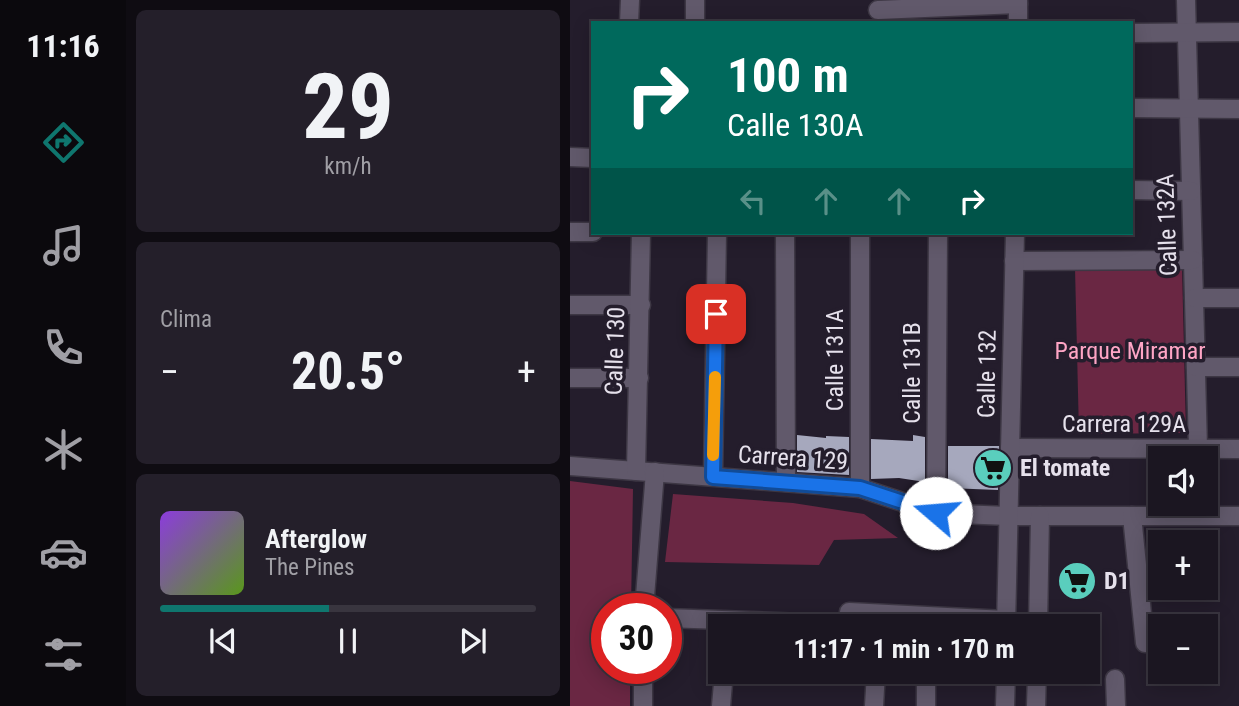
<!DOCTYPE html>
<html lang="es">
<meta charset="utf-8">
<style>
body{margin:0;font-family:"Roboto Condensed",sans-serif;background:#241f2a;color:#f1f3f6;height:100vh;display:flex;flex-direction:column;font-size:26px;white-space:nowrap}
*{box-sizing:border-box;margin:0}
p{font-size:23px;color:#a09fa5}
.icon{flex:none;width:38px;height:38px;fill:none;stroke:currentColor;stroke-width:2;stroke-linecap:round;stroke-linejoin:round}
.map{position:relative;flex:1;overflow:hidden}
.drawer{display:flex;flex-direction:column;gap:10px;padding:10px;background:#0f0c12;width:444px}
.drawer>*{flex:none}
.hud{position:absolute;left:21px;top:21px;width:542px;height:214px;border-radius:0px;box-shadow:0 4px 18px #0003,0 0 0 2px #39353f;background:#00695c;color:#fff;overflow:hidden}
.fabs{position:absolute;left:578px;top:446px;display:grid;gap:14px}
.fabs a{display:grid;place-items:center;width:70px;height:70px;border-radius:0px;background:#1b1621;box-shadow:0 4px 18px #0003,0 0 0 2px #39353f;font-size:35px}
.speed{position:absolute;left:21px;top:593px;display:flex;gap:14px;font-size:35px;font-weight:700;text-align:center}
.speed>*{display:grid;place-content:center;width:91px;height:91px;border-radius:50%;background:#1b1621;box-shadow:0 4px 18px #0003,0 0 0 2px #39353f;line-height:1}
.speed .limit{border:10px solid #d22;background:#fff;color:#111}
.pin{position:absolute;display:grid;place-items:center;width:60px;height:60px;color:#fff;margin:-30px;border-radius:14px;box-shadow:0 4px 10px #0006}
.me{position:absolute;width:77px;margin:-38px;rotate:288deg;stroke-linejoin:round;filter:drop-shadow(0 0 5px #0008)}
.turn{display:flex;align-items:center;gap:24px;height:147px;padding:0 21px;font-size:32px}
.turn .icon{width:91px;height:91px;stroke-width:2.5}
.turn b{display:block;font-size:49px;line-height:60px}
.lanes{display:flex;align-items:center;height:66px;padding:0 21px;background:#0003;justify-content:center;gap:35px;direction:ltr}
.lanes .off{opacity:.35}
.big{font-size:52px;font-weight:700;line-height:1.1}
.drawer .tile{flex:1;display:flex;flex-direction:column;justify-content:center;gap:10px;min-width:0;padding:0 24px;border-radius:10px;background:#241f2a}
.drawer .dial{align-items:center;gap:0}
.dial b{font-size:91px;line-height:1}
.song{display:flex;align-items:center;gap:21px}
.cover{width:84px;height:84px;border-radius:10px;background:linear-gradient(135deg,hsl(270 70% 55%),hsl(90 70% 35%))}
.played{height:7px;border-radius:4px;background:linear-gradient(90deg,#0f766e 45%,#39353f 45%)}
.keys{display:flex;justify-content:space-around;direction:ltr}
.heat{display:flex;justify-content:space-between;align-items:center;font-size:38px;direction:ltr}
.trip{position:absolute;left:138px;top:614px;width:392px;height:70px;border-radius:0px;background:#1b1621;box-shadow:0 4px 18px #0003,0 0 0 2px #39353f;font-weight:700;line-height:70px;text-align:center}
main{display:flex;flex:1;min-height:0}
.dock{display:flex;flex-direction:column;width:126px;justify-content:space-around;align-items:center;background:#0b090d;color:#a09fa5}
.dock .icon{width:49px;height:49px}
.dock .current{color:#0f766e}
.dock b{font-size:32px;color:#f1f3f6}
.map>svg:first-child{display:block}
</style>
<main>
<nav class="dock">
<b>11:16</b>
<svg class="icon current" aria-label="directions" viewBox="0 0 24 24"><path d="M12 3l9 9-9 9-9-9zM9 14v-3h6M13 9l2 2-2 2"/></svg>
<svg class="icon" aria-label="music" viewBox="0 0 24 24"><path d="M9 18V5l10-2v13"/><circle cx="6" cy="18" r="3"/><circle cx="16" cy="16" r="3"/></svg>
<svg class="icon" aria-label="phone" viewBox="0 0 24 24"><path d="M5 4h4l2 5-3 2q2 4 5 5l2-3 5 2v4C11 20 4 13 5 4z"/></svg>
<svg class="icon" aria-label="climate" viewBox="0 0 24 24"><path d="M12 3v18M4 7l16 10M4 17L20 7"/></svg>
<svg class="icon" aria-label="car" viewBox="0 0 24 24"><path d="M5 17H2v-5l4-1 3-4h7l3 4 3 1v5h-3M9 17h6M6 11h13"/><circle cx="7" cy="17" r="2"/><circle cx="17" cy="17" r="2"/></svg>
<svg class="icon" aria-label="filters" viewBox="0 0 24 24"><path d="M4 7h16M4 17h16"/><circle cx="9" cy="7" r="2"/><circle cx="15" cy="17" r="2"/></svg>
</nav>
<section class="drawer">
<div class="tile dial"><b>29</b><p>km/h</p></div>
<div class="tile"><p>Clima</p>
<div class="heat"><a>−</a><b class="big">20.5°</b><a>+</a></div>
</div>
<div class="tile">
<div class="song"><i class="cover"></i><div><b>Afterglow</b><p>The Pines</p></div></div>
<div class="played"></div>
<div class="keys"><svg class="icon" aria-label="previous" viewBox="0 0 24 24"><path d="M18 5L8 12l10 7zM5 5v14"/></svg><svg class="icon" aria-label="pause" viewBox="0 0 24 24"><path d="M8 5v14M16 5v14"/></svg><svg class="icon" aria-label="next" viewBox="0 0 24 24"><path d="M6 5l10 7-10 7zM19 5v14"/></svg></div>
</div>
</section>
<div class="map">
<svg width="669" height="706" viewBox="0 0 669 706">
<rect width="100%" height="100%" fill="#241d2c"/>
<!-- green -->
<g fill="#6a2743">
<path d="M 612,267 L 616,433 L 509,434 L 505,268 Z"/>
<path d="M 0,481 L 63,489 L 61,609 L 37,609 L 37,668 L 60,669 L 60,706 L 0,706 Z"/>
<path d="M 103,494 L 223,503 L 294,514 L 328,538 L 264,540 L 249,565 L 95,562 Z"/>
</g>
<!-- building -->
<g fill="#a6a8bd">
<path d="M 227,435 L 256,438 L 256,436 L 279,437 L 279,475 L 227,472 Z"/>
<path d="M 343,435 L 355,437 L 355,482 L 329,478 L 301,479 L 301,439 L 343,441 Z"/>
<path d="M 378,446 L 429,446 L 428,490 L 378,488 Z"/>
</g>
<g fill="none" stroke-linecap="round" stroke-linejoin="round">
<defs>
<g id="minor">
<path d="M 125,0 L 125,23"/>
<path d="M 448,0 L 448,23"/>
<path d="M 616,0 L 628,448"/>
<path d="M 308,10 L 448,4"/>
<path d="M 59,23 L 60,0"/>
<path d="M 562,33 L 669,32"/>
<path d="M 562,108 L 669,109"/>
<path d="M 0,157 L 23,158"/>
<path d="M 562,190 L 621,191"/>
<path d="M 0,232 L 23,232"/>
<path d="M 215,233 L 216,482"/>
<path d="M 444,261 L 623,260"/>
<path d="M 624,298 L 669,298"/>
<path d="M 0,305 L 71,305"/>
<path d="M 626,367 L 669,367"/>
<path d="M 0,378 L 69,378"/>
<path d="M 440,448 L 669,449"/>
<path d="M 0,466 L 290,488 L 366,513 L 438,516 L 669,516"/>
<path d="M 66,471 L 71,233"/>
<path d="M 143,476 L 147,233"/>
<path d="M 290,488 L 290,233"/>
<path d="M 366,513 L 368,233"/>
<path d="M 562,516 L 575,643"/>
<path d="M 74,609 L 85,472"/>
<path d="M 279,612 L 436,620"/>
<path d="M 96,618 L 233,623"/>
<path d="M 436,626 L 445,233"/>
<path d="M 468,626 L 470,516"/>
<path d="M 356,672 L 356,706"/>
<path d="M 545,679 L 546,706"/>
<path d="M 73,706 L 73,668"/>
<path d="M 151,706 L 154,672"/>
<path d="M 304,706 L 306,672"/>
<path d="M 435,706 L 436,672"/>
<path d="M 466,706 L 467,672"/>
</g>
</defs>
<!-- minor casing -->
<use href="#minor" stroke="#3d3744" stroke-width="21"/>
<!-- minor -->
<use href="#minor" stroke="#61596b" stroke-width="18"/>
</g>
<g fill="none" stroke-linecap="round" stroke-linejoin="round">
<defs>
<path id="route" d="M 146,314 L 143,477 L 290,488 L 366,513"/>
</defs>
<!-- route casing -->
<use href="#route" stroke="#114b97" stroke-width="18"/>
<!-- route -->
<use href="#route" stroke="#1a73e8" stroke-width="12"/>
<!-- slow -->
<path stroke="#f59e0b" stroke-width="12" d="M 143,455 L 145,377"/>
</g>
<!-- icons -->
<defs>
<symbol id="supermarket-disc" viewBox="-11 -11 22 22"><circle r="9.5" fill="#5acebd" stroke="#241d2c"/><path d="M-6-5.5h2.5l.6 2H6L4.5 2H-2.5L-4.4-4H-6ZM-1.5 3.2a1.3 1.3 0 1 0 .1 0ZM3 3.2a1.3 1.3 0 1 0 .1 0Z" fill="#111"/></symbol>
</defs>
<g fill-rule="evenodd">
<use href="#supermarket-disc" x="401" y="446" width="44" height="44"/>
<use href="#supermarket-disc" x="485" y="559" width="44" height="44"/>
</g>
<g text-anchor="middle" stroke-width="7" stroke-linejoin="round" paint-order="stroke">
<!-- street labels -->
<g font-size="24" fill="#e6e1ec" stroke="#241d2c">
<text transform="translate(597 225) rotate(-92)" y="8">Calle 132A</text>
<text transform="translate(45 351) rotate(-88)" y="8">Calle 130</text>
<text transform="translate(265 360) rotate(-90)" y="8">Calle 131A</text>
<text transform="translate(342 373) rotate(-90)" y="8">Calle 131B</text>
<text transform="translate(417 374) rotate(-89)" y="8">Calle 132</text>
<text x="554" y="432">Carrera 129A</text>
<text transform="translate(223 458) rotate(4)" y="8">Carrera 129</text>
</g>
<!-- park labels -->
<g font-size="24" fill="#fea5c5" stroke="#241d2c">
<text x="560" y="359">Parque Miramar</text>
</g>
<!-- poi labels -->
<g font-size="24" font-weight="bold" fill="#e6e1ec" stroke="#241d2c" text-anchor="start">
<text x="450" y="476">El tomate</text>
<text x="534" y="589">D1</text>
</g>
</g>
</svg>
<div class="fabs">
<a><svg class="icon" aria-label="sound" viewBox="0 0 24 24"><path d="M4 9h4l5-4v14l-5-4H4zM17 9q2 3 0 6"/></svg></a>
<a>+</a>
<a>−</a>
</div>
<div class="speed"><div class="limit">30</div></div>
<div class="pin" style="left:146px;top:314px;background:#d93025"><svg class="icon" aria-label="arrive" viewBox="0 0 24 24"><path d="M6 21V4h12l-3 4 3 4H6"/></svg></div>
<svg class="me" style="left:366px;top:513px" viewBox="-20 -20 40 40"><circle r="19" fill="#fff"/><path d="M0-13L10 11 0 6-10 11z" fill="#1a73e8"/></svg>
<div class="trip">11:17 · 1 min · 170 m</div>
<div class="hud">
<div class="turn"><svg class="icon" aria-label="right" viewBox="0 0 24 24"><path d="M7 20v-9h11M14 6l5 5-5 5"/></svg><div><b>100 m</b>Calle 130A</div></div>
<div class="lanes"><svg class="icon off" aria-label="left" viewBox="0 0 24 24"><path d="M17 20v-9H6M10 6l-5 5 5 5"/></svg><svg class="icon off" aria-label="ahead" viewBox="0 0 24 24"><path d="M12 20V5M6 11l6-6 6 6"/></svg><svg class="icon off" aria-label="ahead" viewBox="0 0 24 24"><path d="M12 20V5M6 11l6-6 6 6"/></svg><svg class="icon" aria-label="right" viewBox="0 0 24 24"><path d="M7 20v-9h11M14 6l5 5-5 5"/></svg></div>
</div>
</div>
</main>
